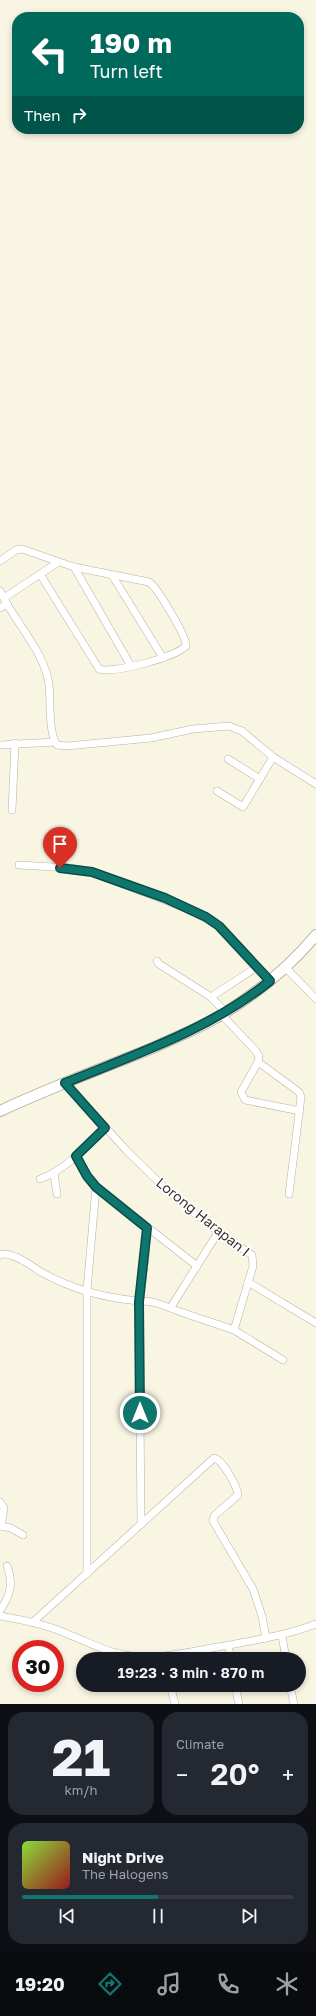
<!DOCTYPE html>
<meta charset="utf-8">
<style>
body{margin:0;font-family:"Golos Text",sans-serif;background:#242831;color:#f1f3f6;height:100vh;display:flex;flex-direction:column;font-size:15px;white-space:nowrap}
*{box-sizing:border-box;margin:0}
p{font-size:13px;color:#9ea1a6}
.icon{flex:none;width:22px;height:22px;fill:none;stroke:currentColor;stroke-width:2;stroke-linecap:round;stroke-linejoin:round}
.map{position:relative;height:1704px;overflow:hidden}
.side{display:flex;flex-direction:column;gap:8px;padding:8px;background:#0d0f14;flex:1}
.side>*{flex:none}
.top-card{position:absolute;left:12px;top:12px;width:292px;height:122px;border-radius:16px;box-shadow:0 2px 6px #0003;background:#00695c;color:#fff;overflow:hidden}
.speed{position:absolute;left:12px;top:1640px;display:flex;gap:8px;font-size:20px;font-weight:700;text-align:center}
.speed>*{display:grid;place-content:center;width:52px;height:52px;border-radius:50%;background:#171b24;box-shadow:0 2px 6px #0003;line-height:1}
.speed .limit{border:6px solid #d22;background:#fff;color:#111}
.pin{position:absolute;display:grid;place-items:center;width:34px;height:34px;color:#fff;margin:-41px -17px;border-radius:50% 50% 50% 0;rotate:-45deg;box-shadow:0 0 4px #0007}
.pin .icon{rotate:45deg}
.me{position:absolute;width:44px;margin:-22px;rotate:0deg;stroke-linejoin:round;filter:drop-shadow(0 0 3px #0008)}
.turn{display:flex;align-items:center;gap:14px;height:84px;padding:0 12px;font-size:18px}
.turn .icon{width:52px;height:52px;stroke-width:2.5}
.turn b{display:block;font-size:28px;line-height:34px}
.then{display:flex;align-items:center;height:38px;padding:0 12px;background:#0003;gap:8px;font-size:15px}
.big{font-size:30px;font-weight:600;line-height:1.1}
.side .card{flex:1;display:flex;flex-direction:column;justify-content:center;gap:6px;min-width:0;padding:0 14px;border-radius:16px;background:#242831}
.side .dial{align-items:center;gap:0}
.dial b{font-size:52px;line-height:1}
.song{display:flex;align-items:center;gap:12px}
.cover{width:48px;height:48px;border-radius:6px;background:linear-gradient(135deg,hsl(90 70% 55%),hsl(0 70% 35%))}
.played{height:4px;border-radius:2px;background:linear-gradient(90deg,#0f766e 50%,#363941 50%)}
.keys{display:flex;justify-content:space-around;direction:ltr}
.heat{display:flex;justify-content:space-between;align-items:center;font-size:22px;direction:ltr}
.side .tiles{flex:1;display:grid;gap:8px;grid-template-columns:1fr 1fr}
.card:last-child{grid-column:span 2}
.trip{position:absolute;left:76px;top:1652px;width:230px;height:40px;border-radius:20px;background:#171b24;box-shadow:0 2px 6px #0003;font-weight:600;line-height:40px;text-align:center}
.tab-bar{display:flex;height:64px;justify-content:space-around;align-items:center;background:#090b0e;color:#9ea1a6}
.tab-bar .icon{width:28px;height:28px}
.tab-bar .current{color:#0f766e}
.tab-bar b{font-size:18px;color:#f1f3f6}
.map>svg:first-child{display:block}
</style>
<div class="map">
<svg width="316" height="1704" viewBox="0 0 316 1704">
<rect width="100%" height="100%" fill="#f8f5e3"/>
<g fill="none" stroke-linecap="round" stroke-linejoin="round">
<defs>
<g id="minor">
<path d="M 0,561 L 16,550 L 22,549 L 74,567 L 149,582 C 157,587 187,637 186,646 C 176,657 113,674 99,669 L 40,574"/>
<path d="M 74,567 L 131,666"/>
<path d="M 112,575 L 163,658"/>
<path d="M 0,591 L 6,602"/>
<path d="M 4,598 L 57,563"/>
<path d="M 0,608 L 7,604 C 22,630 45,655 49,685 C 51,700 48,733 57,745 L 67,746 L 151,738 L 193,729 L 229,726 L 242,731 L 273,757 L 316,784"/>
<path d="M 0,745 L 55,742"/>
<path d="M 228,759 L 260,779"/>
<path d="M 217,791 L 243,807 L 273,757"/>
<path d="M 12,810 L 15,743"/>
<path d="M 19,865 L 71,868 L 91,872 L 191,910 L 219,926 L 270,981"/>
<path d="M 157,961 L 159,964 L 211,997"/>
<path d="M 286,968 L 316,999"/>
<path d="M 226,1013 L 211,997 L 257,967"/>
<path d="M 222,1015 L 255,1050 L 259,1056 L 258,1062 L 299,1092 L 301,1097 L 289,1194"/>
<path d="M 258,1062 L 241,1092 L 245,1100 L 300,1111"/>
<path d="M 65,1083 L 127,1151 L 169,1192 L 209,1225 L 252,1255 L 253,1266 L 234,1330 L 283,1360"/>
<path d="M 76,1156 L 87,1176 L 96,1187 L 197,1266"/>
<path d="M 54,1174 L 57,1194"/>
<path d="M 40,1179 C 64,1171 87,1146 105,1128"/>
<path d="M 147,1228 L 145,1259 L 139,1301 C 157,1300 167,1308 184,1313 C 200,1319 217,1324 234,1330"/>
<path d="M 0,1255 C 10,1250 32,1266 41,1272 C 71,1289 105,1298 139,1301 L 141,1524"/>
<path d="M 248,1282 L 316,1323"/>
<path d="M 171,1307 L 219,1231"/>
<path d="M 0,1502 L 4,1508 L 1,1526"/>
<path d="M 0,1526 L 11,1528 L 23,1535"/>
<path d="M 87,1574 L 87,1290 L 96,1187"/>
<path d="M 0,1611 C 10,1595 14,1584 7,1566"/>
<path d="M 0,1616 C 24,1620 48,1625 70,1635 C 88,1642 106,1652 125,1655 C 156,1661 188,1652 218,1647 C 251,1641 284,1636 316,1624"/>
<path d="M 33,1622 L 214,1458 C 223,1460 237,1486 238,1495 L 214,1516 L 213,1521 L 253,1589 L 262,1616 L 266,1638"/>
<path d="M 282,1636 L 286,1659"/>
<path d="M 228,1645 L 231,1659"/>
<path d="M 170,1685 L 175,1704"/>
<path d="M 235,1685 L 239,1704"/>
<path d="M 290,1685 L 294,1704"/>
</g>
<path id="highway" d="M 0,1111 C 51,1087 103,1068 155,1047 C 179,1036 204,1026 226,1012 C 260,991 290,966 316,935"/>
</defs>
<!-- minor casing -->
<use href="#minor" stroke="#b6b3a3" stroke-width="8"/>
<!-- highway casing -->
<use href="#highway" stroke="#b6b3a3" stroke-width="12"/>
<!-- minor -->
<use href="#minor" stroke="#fff" stroke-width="7"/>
<!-- highway -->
<use href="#highway" stroke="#fff" stroke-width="10"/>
</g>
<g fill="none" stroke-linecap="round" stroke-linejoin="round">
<defs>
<path id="route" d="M 60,868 L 92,872 L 165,898 L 206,917 L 219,926 L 270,981 C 209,1030 136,1054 65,1083 L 105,1128 L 76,1156 L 87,1176 L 96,1187 L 147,1228 L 139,1302 L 140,1413"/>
</defs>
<!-- route casing -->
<use href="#route" stroke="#0a4d48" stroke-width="10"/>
<!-- route -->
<use href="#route" stroke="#0f766e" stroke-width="7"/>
</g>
<g text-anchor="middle" stroke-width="3.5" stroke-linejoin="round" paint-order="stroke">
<!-- street labels -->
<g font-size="14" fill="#36352e" stroke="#fff">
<text transform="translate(203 1217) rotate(39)" y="5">Lorong Harapan I</text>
</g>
</g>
</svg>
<div class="speed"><div class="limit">30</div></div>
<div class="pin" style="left:60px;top:868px;background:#d93025"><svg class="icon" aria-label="arrive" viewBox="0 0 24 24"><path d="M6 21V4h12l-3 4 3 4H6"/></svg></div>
<svg class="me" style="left:140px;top:1413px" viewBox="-20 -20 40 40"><circle r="17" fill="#0f766e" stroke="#fff" stroke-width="3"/><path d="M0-11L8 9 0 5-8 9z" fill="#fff"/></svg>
<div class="trip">19:23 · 3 min · 870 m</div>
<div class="top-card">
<div class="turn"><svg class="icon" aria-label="left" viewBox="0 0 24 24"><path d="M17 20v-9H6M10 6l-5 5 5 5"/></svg><div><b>190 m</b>Turn left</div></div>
<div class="then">Then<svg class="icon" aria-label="right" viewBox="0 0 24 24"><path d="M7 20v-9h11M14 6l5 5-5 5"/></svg></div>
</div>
</div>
<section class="side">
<div class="tiles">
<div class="card dial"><b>21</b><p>km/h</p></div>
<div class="card"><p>Climate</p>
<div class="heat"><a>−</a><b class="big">20°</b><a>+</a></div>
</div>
<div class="card">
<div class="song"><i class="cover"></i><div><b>Night Drive</b><p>The Halogens</p></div></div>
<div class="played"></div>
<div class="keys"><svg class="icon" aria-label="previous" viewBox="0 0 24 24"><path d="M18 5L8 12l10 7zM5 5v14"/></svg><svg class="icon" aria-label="pause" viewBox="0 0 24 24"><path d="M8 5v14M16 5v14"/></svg><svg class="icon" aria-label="next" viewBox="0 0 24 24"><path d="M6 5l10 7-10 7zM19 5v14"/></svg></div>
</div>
</div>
</section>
<nav class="tab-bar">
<b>19:20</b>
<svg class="icon current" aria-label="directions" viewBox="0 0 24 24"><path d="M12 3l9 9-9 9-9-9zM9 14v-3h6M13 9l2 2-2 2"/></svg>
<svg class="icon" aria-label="music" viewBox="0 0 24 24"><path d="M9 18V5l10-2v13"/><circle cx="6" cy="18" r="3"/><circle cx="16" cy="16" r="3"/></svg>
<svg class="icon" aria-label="phone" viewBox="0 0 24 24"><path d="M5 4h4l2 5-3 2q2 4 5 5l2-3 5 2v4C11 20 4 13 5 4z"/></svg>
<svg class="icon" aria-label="climate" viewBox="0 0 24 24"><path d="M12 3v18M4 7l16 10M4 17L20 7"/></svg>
</nav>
